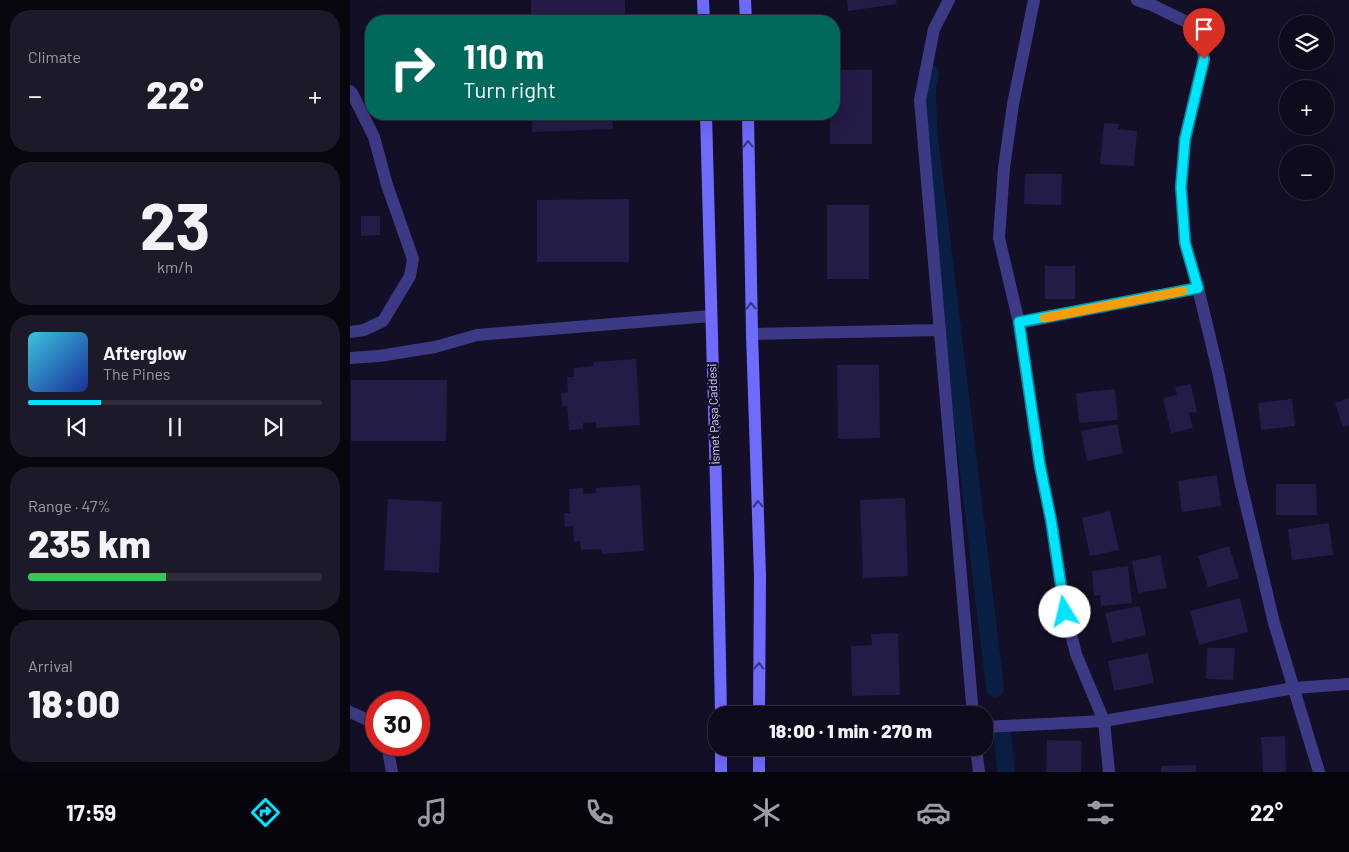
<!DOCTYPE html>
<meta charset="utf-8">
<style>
body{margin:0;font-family:Barlow,sans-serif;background:#1c1929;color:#f1f3f6;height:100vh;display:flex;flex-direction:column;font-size:19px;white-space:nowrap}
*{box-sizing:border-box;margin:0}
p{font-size:16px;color:#9b9ba3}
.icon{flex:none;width:28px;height:28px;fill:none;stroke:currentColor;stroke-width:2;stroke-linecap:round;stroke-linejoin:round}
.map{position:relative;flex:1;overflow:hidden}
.side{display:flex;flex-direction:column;gap:10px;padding:10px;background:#08060f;width:350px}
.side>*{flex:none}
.banner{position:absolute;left:15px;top:15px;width:475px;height:105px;border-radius:20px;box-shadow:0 5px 20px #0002,0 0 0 1px #2e2b3b;background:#00695c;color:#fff;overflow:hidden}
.controls{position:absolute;left:929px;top:15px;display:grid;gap:10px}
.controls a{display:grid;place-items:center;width:55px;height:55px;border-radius:50%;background:#0e0b1c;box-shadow:0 5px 20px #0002,0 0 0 1px #2e2b3b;font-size:25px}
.speed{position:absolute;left:15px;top:691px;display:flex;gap:10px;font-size:25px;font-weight:700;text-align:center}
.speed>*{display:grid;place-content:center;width:65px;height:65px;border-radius:50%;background:#0e0b1c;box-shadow:0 5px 20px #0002,0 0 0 1px #2e2b3b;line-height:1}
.speed .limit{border:8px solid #d22;background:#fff;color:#111}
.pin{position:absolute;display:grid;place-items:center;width:42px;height:42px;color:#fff;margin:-51px -21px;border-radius:50% 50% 50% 0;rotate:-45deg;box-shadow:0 0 5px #0007}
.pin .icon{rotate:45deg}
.me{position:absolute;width:55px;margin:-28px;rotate:351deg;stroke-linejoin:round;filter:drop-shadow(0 0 4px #0008)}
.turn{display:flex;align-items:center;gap:18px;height:105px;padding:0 15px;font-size:22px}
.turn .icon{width:65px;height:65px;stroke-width:2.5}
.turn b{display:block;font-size:35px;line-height:42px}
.big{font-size:38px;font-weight:800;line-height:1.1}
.side .widget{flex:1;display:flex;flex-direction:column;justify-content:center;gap:8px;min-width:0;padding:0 18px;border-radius:20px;background:#1c1929}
.side .dial{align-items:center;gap:0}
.dial b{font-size:65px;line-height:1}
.song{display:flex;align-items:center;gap:15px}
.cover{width:60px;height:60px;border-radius:8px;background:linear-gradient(135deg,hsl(190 70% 55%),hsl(230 70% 35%))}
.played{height:5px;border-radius:2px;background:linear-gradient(90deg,#00e5ff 25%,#2e2b3b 25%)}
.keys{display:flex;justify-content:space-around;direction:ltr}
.heat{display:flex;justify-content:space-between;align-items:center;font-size:28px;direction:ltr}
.charge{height:8px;border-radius:4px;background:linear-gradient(90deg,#34c759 47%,#2e2b3b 0)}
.trip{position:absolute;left:358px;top:706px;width:285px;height:50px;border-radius:20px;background:#0e0b1c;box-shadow:0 5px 20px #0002,0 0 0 1px #2e2b3b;font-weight:800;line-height:50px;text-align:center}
.menu{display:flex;height:80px;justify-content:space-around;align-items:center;background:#06040b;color:#9b9ba3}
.menu .icon{width:35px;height:35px}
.menu .selected{color:#00e5ff}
.menu b{font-size:22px;color:#f1f3f6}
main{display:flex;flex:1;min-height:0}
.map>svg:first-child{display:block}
</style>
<main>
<section class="side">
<div class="widget"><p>Climate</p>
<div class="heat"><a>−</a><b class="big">22°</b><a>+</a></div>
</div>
<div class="widget dial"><b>23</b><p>km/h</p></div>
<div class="widget">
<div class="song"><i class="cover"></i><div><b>Afterglow</b><p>The Pines</p></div></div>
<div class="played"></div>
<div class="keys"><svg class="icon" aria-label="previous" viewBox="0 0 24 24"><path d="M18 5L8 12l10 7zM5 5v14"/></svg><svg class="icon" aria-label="pause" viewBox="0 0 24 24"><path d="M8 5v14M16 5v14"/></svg><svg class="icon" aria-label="next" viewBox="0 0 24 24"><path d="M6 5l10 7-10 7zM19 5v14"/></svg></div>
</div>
<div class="widget"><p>Range · 47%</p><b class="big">235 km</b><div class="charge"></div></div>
<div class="widget"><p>Arrival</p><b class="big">18:00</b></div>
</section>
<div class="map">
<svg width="999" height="772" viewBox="0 0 999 772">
<rect width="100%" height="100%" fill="#130f26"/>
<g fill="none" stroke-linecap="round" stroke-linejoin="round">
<!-- canal -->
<g stroke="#0a1f44" stroke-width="18">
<path d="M 580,73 L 577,88 L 578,129 L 645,688"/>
<path d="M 652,732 L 656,772"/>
</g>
</g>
<!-- building -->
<g fill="#241b47">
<rect x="181" y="0" width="94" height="21"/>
<path d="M 497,0 L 546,0 L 547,4 L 498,11 Z"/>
<path d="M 484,70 L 522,70 L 522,144 L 480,144 L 480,114 L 484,114 Z"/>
<path d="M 182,114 L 262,114 L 263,129 L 182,132 Z"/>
<path d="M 754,123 L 769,124 L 768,129 L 787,131 L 784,166 L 750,164 Z"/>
<path d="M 675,174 L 712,174 L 711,205 L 674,204 Z"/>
<path d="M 279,199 L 279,262 L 187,262 L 187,200 Z"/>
<rect x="477" y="205" width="42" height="74"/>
<path d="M 11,216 L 30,216 L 30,235 L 11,236 Z"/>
<rect x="695" y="266" width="30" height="33"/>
<path d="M 286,359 L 290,425 L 246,428 L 246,422 L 233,423 L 233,429 L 219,430 L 217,406 L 212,406 L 211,393 L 218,392 L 217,377 L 224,377 L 224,368 L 244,366 L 243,362 Z"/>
<path d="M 487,365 L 529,365 L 530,438 L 488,439 Z"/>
<path d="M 1,380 L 97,380 L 96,441 L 1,441 Z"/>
<path d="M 841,384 L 847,412 L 839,413 L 843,428 L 821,433 L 813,398 L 827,395 L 825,387 Z"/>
<path d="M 765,389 L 768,420 L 729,423 L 726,393 Z"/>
<path d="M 999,398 L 999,425 L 993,427 L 985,403 Z"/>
<path d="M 942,399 L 945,426 L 911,430 L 908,403 Z"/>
<path d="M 767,424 L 773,453 L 737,461 L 731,431 Z"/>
<path d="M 867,475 L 871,506 L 832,512 L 828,481 Z"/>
<path d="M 926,484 L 966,484 L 967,515 L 926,515 Z"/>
<path d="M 290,485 L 294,551 L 252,554 L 251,549 L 231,550 L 230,541 L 224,542 L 223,526 L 215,527 L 214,513 L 220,513 L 219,489 L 233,488 L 233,494 L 246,493 L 246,488 Z"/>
<path d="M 555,498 L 558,576 L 513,578 L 510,500 Z"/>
<path d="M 38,499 L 92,502 L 89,573 L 34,570 Z"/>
<path d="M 760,511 L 769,550 L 740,556 L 732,518 Z"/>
<path d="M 979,523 L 983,555 L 942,560 L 938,529 Z"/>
<path d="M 879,546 L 889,578 L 858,587 L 848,556 Z"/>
<path d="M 810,555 L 817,588 L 788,593 L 782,561 Z"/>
<path d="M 778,566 L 782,603 L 751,606 L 750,595 L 744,596 L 742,571 Z"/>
<path d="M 890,598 L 898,632 L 849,645 L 840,611 Z"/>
<path d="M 790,606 L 796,635 L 762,643 L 755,613 Z"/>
<path d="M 548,633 L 550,695 L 502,696 L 501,646 L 522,645 L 521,634 Z"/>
<path d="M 857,648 L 885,648 L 883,680 L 856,679 Z"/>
<path d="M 798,653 L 804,683 L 764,691 L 758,661 Z"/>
<path d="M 935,736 L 936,772 L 913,772 L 911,737 Z"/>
<path d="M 697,740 L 732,741 L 731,772 L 696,772 Z"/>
<path d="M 846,765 L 846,772 L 811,772 L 811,766 Z"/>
</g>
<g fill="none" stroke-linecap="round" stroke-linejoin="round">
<!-- minor -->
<g stroke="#3d3a85" stroke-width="12">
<path d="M 684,0 L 663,104 L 654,168 L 649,238 L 669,323 L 690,466 L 701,520 L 715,611 L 726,654 L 754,721 L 759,772"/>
<path d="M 787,0 L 802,5 L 849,28 L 854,59 L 835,139 L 831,187 L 835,243 L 848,288 L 868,371 L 890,480 L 924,623 L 969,772"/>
<path d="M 669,323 L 848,288"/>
<path d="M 402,334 L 590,330"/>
<path d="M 0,358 L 29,356 L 85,347 L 127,335 L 361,316"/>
<path d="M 634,727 L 754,721 L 944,688 L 999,684"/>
</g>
<!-- tertiary -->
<g stroke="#3d3a85" stroke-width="12">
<path d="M 599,0 L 584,29 L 570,100 L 623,715"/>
<path d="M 0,91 L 2,93 L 24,137 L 37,185 L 63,259 L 60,276 L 33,321 L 14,330 L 0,332"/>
<path d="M 0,712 L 22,722 L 26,729"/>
<path d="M 37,745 L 42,772"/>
<path d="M 626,748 L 629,772"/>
</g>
<!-- secondary -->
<g stroke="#6f6bff" stroke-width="12">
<path d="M 353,0 L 354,21"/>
<path d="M 395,0 L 396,21"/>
<path d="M 356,114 L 368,559 L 371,715"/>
<path d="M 398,114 L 402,334 L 410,576 L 409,715"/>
<path d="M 371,748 L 371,772"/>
<path d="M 409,748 L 409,772"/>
</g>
</g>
<!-- one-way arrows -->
<defs><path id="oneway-chevron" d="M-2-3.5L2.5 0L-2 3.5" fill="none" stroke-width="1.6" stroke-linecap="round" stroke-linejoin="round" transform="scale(1.25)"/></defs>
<g stroke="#38347d">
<use href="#oneway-chevron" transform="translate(398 144) rotate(-91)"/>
<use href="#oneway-chevron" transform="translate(401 306) rotate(-91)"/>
<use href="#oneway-chevron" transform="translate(408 504) rotate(-92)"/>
<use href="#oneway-chevron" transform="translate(409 666) rotate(-89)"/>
</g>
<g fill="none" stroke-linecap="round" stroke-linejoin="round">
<defs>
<path id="route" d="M 715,612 L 701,520 L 690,466 L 669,322 L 848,288 L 835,243 L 831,187 L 835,139 L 854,59"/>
</defs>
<!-- route casing -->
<use href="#route" stroke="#0095a6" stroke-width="12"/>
<!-- route -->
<use href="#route" stroke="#00e5ff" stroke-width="9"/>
<!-- slow -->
<path stroke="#f59e0b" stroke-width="9" d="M 694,318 L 833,291"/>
</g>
<g text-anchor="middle" stroke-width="5" stroke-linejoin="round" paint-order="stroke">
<!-- street labels -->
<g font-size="12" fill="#d9d4ff" stroke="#130f26">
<text transform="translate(364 414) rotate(-92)" y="4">İsmet Paşa Caddesi</text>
</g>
</g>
</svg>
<div class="controls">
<a><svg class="icon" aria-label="layers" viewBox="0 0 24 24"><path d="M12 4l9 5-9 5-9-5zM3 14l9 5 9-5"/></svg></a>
<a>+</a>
<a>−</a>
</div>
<div class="speed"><div class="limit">30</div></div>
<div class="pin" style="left:854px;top:59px;background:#d93025"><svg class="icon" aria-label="arrive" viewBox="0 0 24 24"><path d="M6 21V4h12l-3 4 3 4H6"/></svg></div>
<svg class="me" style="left:715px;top:612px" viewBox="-20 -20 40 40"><circle r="19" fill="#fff"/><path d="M0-13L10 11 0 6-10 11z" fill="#00e5ff"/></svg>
<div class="trip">18:00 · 1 min · 270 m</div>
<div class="banner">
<div class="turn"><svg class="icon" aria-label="right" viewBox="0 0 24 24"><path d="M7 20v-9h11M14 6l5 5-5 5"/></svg><div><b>110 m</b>Turn right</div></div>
</div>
</div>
</main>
<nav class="menu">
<b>17:59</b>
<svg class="icon selected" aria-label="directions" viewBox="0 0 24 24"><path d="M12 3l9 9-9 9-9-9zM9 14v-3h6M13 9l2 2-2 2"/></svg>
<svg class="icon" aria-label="music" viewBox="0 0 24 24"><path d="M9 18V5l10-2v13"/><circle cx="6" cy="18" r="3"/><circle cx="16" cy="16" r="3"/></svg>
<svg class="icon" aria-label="phone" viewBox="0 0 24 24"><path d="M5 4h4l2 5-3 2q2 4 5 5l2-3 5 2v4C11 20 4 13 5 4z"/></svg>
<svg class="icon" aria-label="climate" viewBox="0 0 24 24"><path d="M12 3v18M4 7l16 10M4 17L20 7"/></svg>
<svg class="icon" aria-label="car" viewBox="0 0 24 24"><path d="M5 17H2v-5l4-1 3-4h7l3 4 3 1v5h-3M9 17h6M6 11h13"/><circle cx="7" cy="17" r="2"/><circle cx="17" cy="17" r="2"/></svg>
<svg class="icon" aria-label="filters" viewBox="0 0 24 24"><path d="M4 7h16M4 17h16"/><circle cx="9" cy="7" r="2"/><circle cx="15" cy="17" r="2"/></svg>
<b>22°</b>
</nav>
